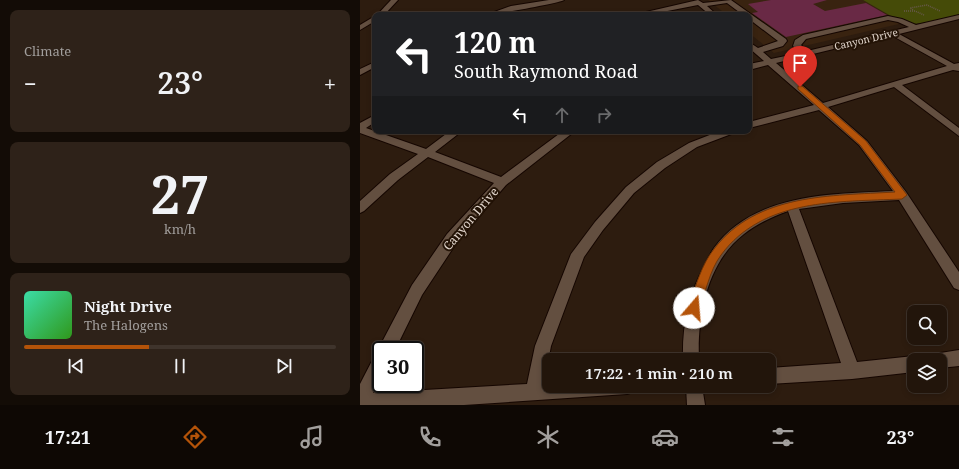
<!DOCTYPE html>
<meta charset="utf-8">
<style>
body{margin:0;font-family:"Noto Serif",serif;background:#2e2219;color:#f1f3f6;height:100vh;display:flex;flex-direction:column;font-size:15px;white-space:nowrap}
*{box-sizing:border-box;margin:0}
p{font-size:13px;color:#a29f9d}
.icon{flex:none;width:22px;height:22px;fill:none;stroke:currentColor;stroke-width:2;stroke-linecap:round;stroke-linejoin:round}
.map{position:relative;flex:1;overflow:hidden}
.sheet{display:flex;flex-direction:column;gap:10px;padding:10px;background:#130c06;width:360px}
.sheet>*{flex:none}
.top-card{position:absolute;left:12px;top:12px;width:380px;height:122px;border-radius:8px;box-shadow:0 2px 6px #0003,0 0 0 1px #3f342c;background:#202124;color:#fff;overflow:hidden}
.controls{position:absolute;left:547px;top:305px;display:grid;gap:8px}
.controls a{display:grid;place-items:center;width:40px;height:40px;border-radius:8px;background:#22150b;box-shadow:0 2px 6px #0003,0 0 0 1px #3f342c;font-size:20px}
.speed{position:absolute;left:12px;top:341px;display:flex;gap:8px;font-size:20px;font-weight:700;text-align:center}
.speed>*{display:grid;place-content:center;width:52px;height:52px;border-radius:50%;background:#22150b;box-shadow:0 2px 6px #0003,0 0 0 1px #3f342c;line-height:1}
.speed .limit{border:2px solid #111;border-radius:6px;background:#fff;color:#111}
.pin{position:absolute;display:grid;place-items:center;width:34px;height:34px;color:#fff;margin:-41px -17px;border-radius:50% 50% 50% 0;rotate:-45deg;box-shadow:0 0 4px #0007}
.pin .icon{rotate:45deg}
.me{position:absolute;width:44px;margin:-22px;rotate:18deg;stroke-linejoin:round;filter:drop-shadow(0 0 3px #0008)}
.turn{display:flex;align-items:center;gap:14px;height:84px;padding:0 16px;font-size:18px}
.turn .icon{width:52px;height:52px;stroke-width:2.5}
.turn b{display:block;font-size:28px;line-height:34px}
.lanes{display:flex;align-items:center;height:38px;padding:0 16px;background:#0003;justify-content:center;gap:20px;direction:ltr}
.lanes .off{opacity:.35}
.big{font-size:30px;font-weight:600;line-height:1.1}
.sheet .tile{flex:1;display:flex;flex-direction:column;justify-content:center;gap:6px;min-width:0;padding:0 14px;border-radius:8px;background:#2e2219}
.sheet .dial{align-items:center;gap:0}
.dial b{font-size:52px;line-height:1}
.song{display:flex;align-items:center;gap:12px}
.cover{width:48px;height:48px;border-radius:6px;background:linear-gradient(135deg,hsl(160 70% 55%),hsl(110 70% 35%))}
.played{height:4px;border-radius:2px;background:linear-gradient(90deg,#b45309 40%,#3f342c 40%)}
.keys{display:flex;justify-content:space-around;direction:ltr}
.heat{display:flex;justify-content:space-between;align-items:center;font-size:22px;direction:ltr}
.trip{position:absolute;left:182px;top:353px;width:234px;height:40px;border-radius:8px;background:#22150b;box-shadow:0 2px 6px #0003,0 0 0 1px #3f342c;font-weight:600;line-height:40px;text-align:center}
.tabs{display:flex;height:64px;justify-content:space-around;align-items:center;background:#0e0804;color:#a29f9d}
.tabs .icon{width:28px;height:28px}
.tabs .current{color:#b45309}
.tabs b{font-size:18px;color:#f1f3f6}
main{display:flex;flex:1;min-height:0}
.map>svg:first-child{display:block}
</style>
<main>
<section class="sheet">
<div class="tile"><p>Climate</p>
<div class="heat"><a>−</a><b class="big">23°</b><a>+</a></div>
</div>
<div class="tile dial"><b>27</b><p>km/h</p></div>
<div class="tile">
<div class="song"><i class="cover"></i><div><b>Night Drive</b><p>The Halogens</p></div></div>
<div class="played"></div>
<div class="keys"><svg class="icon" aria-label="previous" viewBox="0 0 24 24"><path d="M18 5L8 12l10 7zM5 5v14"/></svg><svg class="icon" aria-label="pause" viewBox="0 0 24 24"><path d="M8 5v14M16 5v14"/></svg><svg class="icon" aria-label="next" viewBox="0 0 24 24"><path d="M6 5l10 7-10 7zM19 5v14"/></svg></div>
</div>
</section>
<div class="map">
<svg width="599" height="405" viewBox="0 0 599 405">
<rect width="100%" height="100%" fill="#2d1c0f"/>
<!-- built -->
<path fill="#392310" d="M 348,0 L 503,0 L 543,23 L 414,53 L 389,33 L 389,15 L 367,15 Z"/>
<!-- green -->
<path fill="#454b08" d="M 503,0 L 599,0 L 599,18 L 554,24 L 543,23 Z"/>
<!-- building -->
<path fill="#692945" d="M 411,0 L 467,0 L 453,4 L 465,11 L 506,3 L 527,15 L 426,37 L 392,13 L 398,12 L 388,4 Z"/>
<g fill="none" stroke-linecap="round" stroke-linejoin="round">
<defs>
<g id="minor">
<path d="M 31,0 L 38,0 L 24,15 L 17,15 Z"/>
<path d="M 189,0 L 204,0 C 200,3 133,15 126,15 L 151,6 Z"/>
<path d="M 338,0 L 343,3 L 371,0 L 426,39 L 427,41 L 423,46 L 403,52 L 411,59 L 440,53 L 433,46 L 435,40 L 443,35 L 528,16 L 542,19 L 556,25 L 599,15 L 599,19 L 539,34 L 594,64 L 599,63 L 599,71 L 593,70 L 542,85 L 599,128 L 599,136 L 534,87 L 468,107 L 507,141 L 546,192 L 599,272 L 599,290 L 594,288 L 539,200 L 483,203 L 439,209 L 497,362 L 554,356 L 561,360 L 554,360 L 554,372 L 492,379 L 409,384 L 409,368 L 481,363 L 428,211 C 412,217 398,223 384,234 C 347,262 337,316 339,360 L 323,360 C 322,327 328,296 344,267 C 347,261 350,254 354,248 C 394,193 472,194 533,191 L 499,145 L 459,110 L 389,128 L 389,122 L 454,105 L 408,65 L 389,70 L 389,64 L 404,61 L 389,48 L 389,42 L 398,48 L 418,41 L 389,19 L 389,15 L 383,15 L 367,3 L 347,6 L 357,15 L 350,15 L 338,5 L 287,15 L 273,15 ZM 528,20 L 538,22 L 549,27 L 447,51 L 441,45 L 446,39 ZM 531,35 L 587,66 L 463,103 L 416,63 Z"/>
<path d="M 15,16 L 15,21 L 0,30 L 0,25 Z"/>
<path d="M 15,62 L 15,67 L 0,75 L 0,69 Z"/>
<path d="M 15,115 L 15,122 L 6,128 L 66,149 L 90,131 L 102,131 L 75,152 L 141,177 L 203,131 L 215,131 L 146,185 L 97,242 L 62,295 L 35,350 L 21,350 L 21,378 L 13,393 L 167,384 L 175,346 L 211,254 L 235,222 L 266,187 L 297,162 L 329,143 L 360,131 L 375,131 L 374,133 L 337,147 L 305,168 L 274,193 L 243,230 L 224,257 L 191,346 L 184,383 L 189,382 L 189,386 L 275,386 L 273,392 L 267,394 L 104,405 L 0,405 L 0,384 L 15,355 L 20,353 L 19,350 L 21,344 L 52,285 L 87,234 L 134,183 L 68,157 L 38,180 L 4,211 L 0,213 L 0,201 L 30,174 L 58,154 L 0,133 L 0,123 Z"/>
<path d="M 599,350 L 599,366 L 580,368 L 580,360 L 572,360 L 574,354 Z"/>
<path d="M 326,386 L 342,386 L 345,405 L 327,405 Z"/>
</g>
</defs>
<!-- minor casing -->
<use href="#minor" stroke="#150600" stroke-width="2"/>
<!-- path -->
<g stroke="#68594d" stroke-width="1.5" stroke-dasharray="1 1" stroke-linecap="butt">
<path d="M 553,10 L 550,8 L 567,5 L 580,11"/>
<path d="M 544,11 L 555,11 L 564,15"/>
</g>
<!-- minor -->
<use href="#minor" fill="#634f40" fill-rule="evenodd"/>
</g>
<!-- route -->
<path fill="#b45309" stroke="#753606" d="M 438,86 L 442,86 L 506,141 L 547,195 L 542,199 C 478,202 403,198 361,255 C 349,271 346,293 338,311 L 334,313 L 330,311 L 328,308 C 335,289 341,265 354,249 C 397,193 471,196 535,192 L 500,145 L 438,89 Z"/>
<g text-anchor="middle" stroke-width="4" stroke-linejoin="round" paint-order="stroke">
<!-- far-street labels -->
<g font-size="10" fill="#e1d5cc" stroke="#231306">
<text transform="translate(506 39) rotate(-13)" y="4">Canyon Drive</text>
</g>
<!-- street labels -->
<g font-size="12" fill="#e1d5cc" stroke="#231306">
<text transform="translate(111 219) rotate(-50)" y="4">Canyon Drive</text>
</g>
</g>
</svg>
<div class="controls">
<a><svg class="icon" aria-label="search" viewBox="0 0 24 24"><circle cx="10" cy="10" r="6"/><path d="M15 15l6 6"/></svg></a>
<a><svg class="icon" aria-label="layers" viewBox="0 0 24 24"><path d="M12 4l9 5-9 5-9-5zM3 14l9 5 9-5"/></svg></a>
</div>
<div class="speed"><div class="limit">30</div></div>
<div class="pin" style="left:440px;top:87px;background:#d93025"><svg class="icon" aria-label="arrive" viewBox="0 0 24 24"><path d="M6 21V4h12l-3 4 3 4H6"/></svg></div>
<svg class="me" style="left:334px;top:308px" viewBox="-20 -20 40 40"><circle r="19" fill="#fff"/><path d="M0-13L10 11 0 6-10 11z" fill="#b45309"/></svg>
<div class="trip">17:22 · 1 min · 210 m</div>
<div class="top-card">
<div class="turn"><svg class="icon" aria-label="left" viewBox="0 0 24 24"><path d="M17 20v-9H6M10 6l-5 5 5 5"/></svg><div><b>120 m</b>South Raymond Road</div></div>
<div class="lanes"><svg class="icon" aria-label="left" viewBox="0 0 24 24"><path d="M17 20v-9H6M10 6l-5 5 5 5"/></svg><svg class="icon off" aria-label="ahead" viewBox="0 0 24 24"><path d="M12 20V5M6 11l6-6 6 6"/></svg><svg class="icon off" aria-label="right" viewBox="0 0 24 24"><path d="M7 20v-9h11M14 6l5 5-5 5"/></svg></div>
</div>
</div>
</main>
<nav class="tabs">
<b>17:21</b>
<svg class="icon current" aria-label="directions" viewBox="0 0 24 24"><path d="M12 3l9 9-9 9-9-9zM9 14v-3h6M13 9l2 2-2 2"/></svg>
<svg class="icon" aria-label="music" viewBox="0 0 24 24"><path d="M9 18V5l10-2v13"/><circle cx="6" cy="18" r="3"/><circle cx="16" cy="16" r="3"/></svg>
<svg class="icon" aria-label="phone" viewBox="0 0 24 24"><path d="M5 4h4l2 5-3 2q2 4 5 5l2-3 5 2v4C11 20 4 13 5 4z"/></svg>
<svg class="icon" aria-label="climate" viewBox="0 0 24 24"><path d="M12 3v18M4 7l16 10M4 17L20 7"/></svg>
<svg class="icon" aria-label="car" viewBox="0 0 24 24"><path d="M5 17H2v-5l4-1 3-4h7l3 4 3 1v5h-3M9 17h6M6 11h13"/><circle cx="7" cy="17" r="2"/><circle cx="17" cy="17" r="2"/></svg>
<svg class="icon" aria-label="filters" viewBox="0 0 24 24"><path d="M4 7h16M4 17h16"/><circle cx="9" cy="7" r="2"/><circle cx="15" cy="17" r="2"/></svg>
<b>23°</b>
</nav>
